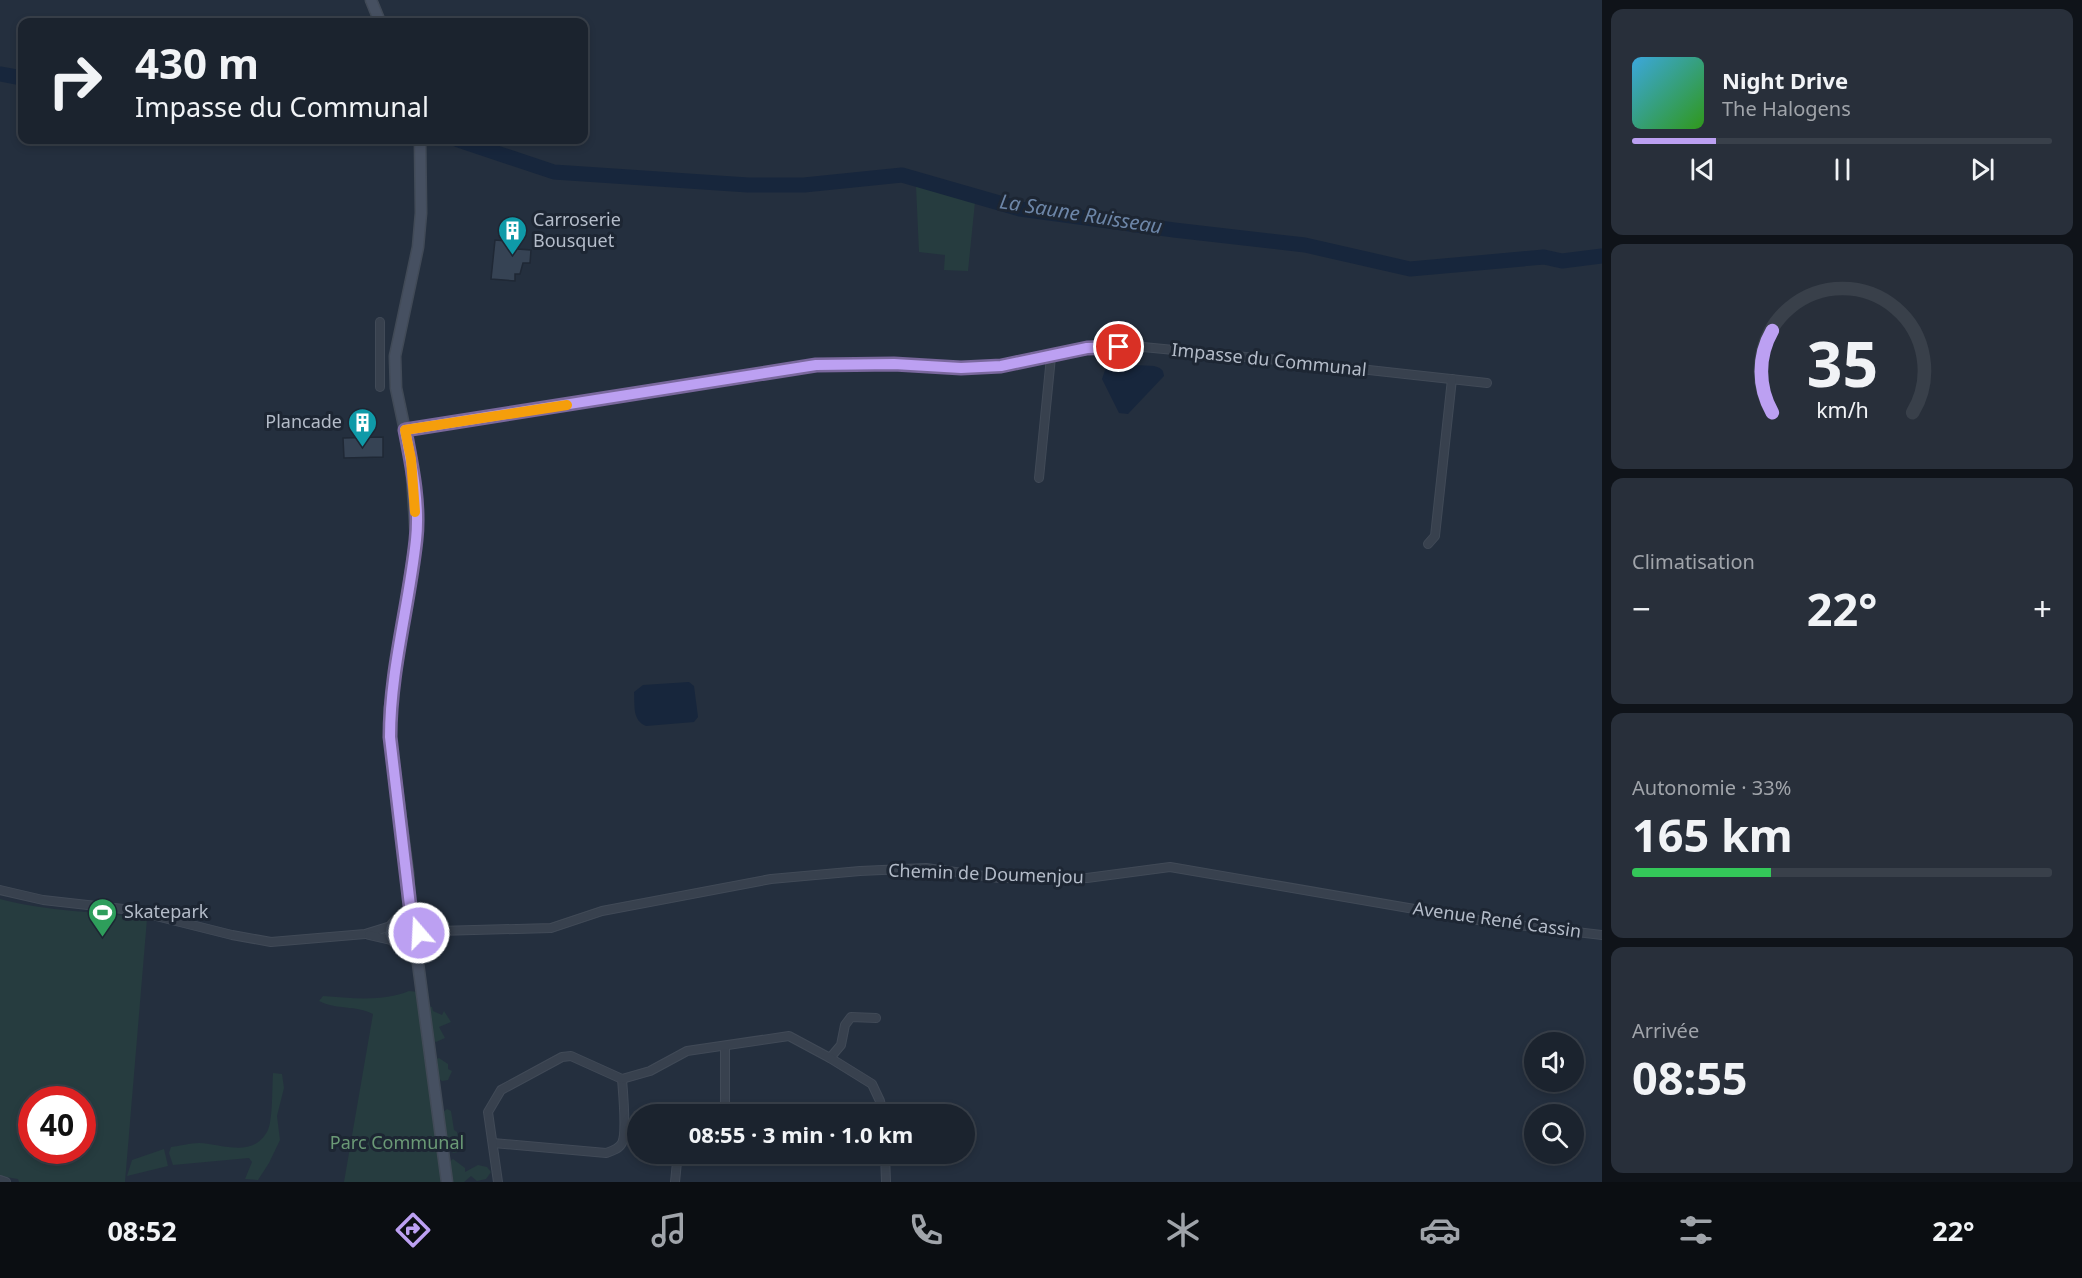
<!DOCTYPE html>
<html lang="fr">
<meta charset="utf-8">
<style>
body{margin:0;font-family:"Noto Sans",sans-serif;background:#282f3a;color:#f1f3f6;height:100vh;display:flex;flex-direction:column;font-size:22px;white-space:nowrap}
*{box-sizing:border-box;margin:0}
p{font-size:20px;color:#a0a4aa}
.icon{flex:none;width:33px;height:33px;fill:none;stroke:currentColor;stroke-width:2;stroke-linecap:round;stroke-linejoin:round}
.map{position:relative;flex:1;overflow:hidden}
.drawer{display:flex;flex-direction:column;gap:9px;padding:9px;background:#0f1319;width:480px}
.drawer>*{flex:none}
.hud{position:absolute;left:18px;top:18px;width:570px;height:126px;border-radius:12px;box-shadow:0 3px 9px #0003,0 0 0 2px #39404a;background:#1b232e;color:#f1f3f6;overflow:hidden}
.fabs{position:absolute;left:1524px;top:1032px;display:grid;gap:12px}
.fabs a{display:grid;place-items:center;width:60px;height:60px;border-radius:50%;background:#1b232e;box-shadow:0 3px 9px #0003,0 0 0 2px #39404a;font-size:30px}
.speed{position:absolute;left:18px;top:1086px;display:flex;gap:12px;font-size:30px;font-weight:700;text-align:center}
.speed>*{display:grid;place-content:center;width:78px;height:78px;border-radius:50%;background:#1b232e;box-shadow:0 3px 9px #0003,0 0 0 2px #39404a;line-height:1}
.speed .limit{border:9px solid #d22;background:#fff;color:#111}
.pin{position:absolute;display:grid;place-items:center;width:51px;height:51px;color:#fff;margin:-26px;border:3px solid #fff;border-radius:50%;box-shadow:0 2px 6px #0007}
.me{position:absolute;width:66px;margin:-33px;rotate:341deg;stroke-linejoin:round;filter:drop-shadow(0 0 4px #0008)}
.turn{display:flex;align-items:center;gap:21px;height:126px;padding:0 18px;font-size:27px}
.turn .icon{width:78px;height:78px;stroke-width:2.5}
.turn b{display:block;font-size:42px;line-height:51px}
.big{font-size:45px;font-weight:700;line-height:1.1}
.drawer .tile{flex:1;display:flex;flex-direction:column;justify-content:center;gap:9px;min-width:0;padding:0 21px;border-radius:12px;background:#282f3a}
.drawer .dial{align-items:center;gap:0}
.dial svg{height:156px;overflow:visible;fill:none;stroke:#39404a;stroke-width:7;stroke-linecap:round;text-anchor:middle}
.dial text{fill:#f1f3f6;stroke:none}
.song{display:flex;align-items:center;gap:18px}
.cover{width:72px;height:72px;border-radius:9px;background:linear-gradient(135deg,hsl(200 70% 55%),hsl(110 70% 35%))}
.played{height:6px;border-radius:3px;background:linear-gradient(90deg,#bca0f2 20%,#39404a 20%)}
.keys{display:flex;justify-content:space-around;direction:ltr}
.heat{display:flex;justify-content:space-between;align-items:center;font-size:33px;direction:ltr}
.charge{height:9px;border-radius:4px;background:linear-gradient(90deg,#34c759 33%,#39404a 0)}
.trip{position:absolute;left:627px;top:1104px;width:348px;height:60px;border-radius:30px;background:#1b232e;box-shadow:0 3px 9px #0003,0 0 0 2px #39404a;font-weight:700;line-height:60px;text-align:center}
.tabs{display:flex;height:96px;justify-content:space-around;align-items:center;background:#0b0e12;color:#a0a4aa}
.tabs .icon{width:42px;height:42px}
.tabs .active{color:#bca0f2}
.tabs b{font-size:27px;color:#f1f3f6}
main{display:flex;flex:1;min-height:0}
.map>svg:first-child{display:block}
</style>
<main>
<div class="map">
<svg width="1602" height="1182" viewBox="0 0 1602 1182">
<rect width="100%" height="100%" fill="#242f3e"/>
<!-- green -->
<g fill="#263c3f" fill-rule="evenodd">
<path d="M 916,186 L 975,202 L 968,271 L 944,270 L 945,255 L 919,252 Z"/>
<path d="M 0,899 C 48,912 98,911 147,919 L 125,1182 L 19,1182 L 18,1179 L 0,1176 ZM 32,1100 L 82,1100 L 82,1150 L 32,1150 Z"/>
<path d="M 409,991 L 418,992 L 421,1005 L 432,1007 L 433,1011 L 442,1015 L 444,1011 L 451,1022 L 439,1027 L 445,1038 L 436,1042 L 431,1039 L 434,1060 L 439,1058 L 448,1064 L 448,1069 L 452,1071 L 448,1080 L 442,1081 L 438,1078 L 433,1090 L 431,1107 L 437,1111 L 434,1130 L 443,1127 L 445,1119 L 442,1113 L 447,1109 L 451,1111 L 454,1130 L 457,1132 L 458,1139 L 455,1146 L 458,1152 L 453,1153 L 443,1138 L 444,1182 L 344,1182 L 373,1014 C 356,1005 336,1010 319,1001 L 323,996 C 351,998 383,1002 409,991 Z"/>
<path d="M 273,1073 L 282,1074 L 284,1088 L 277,1116 L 280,1140 L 269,1163 L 258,1180 L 245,1179 L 252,1162 L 249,1158 L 173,1165 L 169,1153 L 171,1147 C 180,1146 190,1143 199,1143 C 223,1144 253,1159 268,1130 C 273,1118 272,1087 273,1073 Z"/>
<path d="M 164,1149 L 168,1166 L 127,1176 L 132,1160 Z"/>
<path d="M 453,1159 L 465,1168 L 465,1172 L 478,1165 L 487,1167 L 491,1172 L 486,1179 L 477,1181 L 471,1176 L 464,1182 L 452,1182 L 452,1175 L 447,1170 L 449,1162 Z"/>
</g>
<!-- water -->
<g fill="#17263c">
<path d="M 1115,364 L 1154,366 C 1161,368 1163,369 1164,376 L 1128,414 L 1119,413 L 1102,379 L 1106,367 Z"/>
<path d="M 689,682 L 694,686 L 698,717 L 694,722 L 646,726 C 632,720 635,706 634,692 L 643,685 Z"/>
</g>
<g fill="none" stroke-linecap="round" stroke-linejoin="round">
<!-- river -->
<g stroke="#17263c" stroke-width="15">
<path d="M 0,74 L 22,78"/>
<path d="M 458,140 L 554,172 L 748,185 L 804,185 L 902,175 L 1020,209 L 1174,230 L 1305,245 L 1410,269 L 1544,257 L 1562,261 L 1602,256"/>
</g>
</g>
<!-- building -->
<g fill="#364354" stroke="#1f2835" stroke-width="1.5">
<path d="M 495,240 L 518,242 L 518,249 L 531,250 L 530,263 L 523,263 L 520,274 L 515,274 L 515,281 L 491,279 Z"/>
<path d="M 383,437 L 383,457 L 344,458 L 343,438 Z"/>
</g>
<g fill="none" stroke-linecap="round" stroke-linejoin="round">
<defs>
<g id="street">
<path d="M 380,322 L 380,387"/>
<path d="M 405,430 L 816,365 L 894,364 L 961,368 L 1001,365 L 1104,347 L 1143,347 L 1278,360 L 1487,383"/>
<path d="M 1039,478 L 1051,357"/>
<path d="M 1428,544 L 1435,536 L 1452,379"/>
<path d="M 0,890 L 43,900 L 132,910 L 232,935 L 271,942 L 365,934 L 394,925"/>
<path d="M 417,925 L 435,931"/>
<path d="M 369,935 L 395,941"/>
<path d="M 418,937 L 438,931 L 551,928 L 602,911 L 771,879 L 860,871 L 926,868 L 999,878 L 1087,878 L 1170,867 L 1484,921 L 1602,935"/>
<path d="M 725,1046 L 725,1114"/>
<path d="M 830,1058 L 841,1045 L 845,1025 L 851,1017 L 876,1018"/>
<path d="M 493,1143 L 606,1153 C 612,1151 619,1149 622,1143 C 627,1133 623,1092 622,1079"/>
<path d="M 885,1154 L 886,1182"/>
<path d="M 0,1180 L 6,1182"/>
<path d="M 498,1182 L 488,1112 L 501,1090 L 562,1057 L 571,1056 L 622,1079 L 650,1071 L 687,1051 L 789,1036 L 830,1058 L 872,1084 L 880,1101 L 883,1114"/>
<path d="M 675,1182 L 677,1162 L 684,1154"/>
</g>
<g id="secondary">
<path d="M 371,0 L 380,22"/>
<circle cx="405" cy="932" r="14"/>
<path d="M 414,921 L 410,907 L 408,873 L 390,737 L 390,708 L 416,539 L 411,459 L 396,388 L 395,356 L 418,247 L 421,213 L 420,140"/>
<path d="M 417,940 L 417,956 L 447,1182"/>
</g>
</defs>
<!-- street casing -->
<use href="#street" stroke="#414a57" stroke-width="10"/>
<!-- secondary casing -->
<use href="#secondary" stroke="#414a57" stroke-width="13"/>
<!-- street -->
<use href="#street" stroke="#38414e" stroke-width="8"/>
<!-- secondary -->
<use href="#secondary" stroke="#465061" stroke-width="10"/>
</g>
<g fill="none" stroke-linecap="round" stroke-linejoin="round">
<defs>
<path id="route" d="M 419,933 L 411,914 L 390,737 C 390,670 409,606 416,540 C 420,504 412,466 405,430 L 816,365 L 894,364 L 961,368 L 1001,366 L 1087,348 L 1119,347"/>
</defs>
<!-- route casing -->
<use href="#route" stroke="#7a689d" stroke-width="15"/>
<!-- route -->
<use href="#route" stroke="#bca0f2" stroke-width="10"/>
<!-- slow -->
<path stroke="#f59e0b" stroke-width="10" d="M 415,512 L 411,459 L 405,430 L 567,405"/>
</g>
<!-- icons -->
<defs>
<symbol id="building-pin" viewBox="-11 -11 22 30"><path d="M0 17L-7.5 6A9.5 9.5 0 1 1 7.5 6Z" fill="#0f9aa8" stroke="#1d2633"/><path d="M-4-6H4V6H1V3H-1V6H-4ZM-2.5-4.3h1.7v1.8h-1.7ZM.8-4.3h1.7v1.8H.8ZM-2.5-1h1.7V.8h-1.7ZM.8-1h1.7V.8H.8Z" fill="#fff"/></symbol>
<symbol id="stadium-pin" viewBox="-11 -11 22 30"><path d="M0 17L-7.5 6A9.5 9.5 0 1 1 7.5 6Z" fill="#2e9e5b" stroke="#1d2633"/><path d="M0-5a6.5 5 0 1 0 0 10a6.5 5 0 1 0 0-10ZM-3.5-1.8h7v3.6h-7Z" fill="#fff"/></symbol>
</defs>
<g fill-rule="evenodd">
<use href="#building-pin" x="496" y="214" width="33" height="45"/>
<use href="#building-pin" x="346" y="406" width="33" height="45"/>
<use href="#stadium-pin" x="86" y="896" width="33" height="45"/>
</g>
<g text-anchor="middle" stroke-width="6" stroke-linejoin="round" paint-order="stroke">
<!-- poi labels -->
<g font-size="18" fill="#b4bcc9" stroke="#1d2633" text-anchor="start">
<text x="533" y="226">Carroserie<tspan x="533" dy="21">Bousquet</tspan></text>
<text x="342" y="428" text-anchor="end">Plancade</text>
<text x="124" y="918">Skatepark</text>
</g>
<!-- street labels -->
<g font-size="18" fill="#b4bcc9" stroke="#1d2633">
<text transform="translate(1269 360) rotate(6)" y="6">Impasse du Communal</text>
<text transform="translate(986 874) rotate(2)" y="6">Chemin de Doumenjou</text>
<text transform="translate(1497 920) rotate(8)" y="6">Avenue René Cassin</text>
</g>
<!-- park labels -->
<g font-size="18" fill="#6b9a76" stroke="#1d2633">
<text x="397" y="1149">Parc Communal</text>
</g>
<!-- water labels -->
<g font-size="20" font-style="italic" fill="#6d86a8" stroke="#1d2633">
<text transform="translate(1081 214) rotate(9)" y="7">La Saune Ruisseau</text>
</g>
</g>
</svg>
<div class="fabs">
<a><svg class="icon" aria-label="sound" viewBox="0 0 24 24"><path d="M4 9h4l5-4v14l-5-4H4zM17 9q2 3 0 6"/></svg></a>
<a><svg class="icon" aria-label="search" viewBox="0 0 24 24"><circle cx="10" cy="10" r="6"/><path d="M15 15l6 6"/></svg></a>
</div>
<div class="speed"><div class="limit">40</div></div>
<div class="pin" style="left:1119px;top:347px;background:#d93025"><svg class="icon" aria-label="arrive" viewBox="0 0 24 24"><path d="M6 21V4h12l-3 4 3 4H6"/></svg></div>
<svg class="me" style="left:419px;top:933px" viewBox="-20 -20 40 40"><circle r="17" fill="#bca0f2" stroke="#fff" stroke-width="3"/><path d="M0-11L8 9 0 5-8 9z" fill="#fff"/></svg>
<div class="trip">08:55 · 3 min · 1.0 km</div>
<div class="hud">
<div class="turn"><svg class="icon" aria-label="right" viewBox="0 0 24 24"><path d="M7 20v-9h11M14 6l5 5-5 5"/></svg><div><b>430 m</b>Impasse du Communal</div></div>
</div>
</div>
<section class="drawer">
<div class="tile">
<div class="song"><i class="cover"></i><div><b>Night Drive</b><p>The Halogens</p></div></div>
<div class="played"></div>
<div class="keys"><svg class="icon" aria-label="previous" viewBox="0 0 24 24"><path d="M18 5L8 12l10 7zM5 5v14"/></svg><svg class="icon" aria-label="pause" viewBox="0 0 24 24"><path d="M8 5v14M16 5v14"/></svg><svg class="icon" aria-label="next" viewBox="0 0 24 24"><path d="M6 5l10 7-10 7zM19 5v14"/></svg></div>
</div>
<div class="tile dial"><svg viewBox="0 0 100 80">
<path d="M14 69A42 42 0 1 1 86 69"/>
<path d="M14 69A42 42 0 0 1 14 27" stroke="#bca0f2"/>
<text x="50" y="56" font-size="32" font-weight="700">35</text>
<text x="50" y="72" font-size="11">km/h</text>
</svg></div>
<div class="tile"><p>Climatisation</p>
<div class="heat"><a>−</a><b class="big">22°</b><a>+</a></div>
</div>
<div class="tile"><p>Autonomie · 33%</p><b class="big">165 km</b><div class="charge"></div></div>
<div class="tile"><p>Arrivée</p><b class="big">08:55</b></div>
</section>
</main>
<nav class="tabs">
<b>08:52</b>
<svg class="icon active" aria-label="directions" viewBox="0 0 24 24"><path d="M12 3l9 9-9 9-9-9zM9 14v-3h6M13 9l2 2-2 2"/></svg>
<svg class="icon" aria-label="music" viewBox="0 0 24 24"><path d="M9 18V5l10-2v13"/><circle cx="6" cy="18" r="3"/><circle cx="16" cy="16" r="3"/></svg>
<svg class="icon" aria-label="phone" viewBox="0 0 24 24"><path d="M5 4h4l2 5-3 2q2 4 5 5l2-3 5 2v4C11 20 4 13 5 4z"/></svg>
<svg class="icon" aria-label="climate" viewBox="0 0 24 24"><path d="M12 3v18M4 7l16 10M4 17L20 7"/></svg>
<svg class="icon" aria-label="car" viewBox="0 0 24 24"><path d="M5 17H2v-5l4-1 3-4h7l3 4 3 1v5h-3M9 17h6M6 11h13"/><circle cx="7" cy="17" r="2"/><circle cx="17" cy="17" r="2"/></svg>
<svg class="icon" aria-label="filters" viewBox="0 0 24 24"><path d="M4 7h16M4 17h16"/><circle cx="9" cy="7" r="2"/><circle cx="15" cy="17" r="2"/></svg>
<b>22°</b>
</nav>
